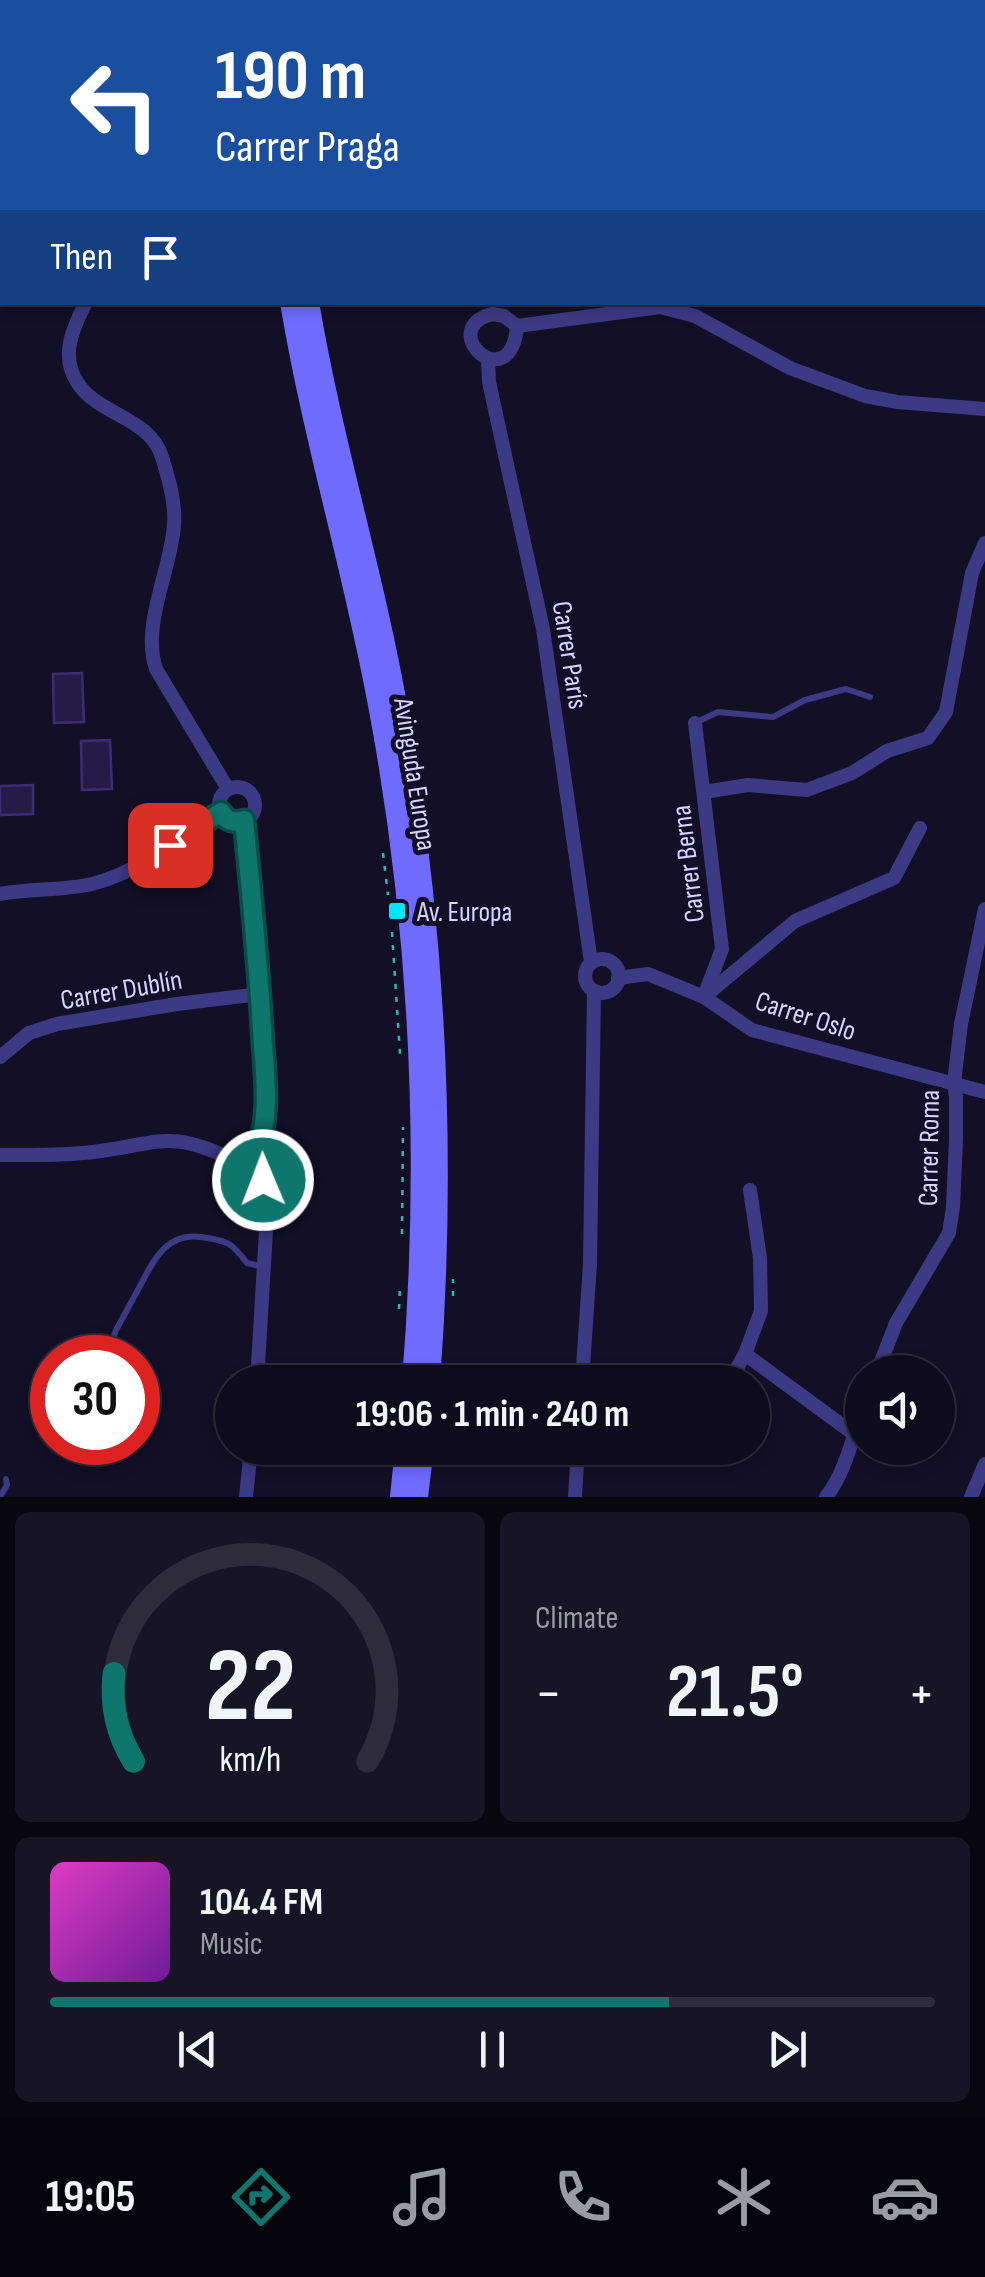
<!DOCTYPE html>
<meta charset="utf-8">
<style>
body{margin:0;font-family:"Sofia Sans Condensed",sans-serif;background:#171425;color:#f1f3f6;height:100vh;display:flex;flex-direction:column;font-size:38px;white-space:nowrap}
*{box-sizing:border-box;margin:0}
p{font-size:32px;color:#9b9ba3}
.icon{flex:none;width:55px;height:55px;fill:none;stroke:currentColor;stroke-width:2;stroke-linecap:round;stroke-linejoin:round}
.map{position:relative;height:1497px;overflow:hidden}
.panel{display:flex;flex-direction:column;gap:15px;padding:15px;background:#08060f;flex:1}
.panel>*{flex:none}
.guide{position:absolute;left:0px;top:0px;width:985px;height:305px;box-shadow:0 5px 15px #0003,0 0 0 2px #2e2b3b;background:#1a4fa0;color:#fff;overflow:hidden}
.tools{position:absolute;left:845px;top:1355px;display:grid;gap:20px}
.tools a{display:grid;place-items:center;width:110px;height:110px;border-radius:50%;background:#0e0b1c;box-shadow:0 5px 15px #0003,0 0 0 2px #2e2b3b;font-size:50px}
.speed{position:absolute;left:30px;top:1335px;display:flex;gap:20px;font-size:50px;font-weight:700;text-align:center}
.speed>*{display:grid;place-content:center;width:130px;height:130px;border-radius:50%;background:#0e0b1c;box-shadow:0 5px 15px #0003,0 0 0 2px #2e2b3b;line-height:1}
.speed .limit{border:15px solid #d22;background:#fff;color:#111}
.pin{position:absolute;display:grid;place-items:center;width:85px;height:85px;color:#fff;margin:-42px;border-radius:20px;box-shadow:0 5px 15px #0006}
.me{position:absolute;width:110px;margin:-55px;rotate:359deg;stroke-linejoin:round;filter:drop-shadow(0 0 8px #0008)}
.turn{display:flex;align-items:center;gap:35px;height:210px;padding:0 50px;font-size:45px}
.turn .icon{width:130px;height:130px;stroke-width:2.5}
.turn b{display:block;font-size:70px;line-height:85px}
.then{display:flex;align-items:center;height:95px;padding:0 50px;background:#0003;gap:20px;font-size:38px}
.big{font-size:75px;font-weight:700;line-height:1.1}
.panel .card{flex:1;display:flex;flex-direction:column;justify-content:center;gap:15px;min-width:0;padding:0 35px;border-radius:15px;background:#171425}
.panel .dial{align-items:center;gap:0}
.dial svg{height:260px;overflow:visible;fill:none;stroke:#2e2b3b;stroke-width:7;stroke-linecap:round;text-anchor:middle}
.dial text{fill:#f1f3f6;stroke:none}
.song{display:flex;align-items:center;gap:30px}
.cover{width:120px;height:120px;border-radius:15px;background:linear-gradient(135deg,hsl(310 70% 55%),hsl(280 70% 35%))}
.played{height:10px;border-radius:5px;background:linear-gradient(90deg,#0f766e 70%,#2e2b3b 70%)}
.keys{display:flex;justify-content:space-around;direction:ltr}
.heat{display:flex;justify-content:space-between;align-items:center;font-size:55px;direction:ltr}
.panel .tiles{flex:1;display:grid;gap:15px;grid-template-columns:1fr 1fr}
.card:last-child{grid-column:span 2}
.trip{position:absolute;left:215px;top:1365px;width:555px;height:100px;border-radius:50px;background:#0e0b1c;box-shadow:0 5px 15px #0003,0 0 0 2px #2e2b3b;font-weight:700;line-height:100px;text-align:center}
.menu{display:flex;height:160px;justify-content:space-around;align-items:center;background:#06040b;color:#9b9ba3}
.menu .icon{width:70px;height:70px}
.menu .selected{color:#0f766e}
.menu b{font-size:45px;color:#f1f3f6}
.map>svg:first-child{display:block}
</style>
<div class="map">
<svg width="985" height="1497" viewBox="0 0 985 1497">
<rect width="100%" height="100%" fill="#130f26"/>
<!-- building -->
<g fill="#241b47" stroke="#3b2d73" stroke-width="2.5">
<path d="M 82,673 L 84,722 L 54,723 L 53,674 Z"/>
<path d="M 110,740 L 112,789 L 82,790 L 81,741 Z"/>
<path d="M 33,785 L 33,814 L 0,815 L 0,786 Z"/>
</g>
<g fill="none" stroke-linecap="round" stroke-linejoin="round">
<!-- path -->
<g stroke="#2fb8b0" stroke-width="2.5" stroke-dasharray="5 8" stroke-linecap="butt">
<path d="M 336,2 L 337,0"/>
<path d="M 383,853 L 388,895"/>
<path d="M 392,932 L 400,1054"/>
<path d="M 402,1234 L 403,1127"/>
<path d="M 453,1296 L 453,1279"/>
<path d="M 399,1309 L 400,1287"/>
</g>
<!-- lane -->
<g stroke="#3d3a85" stroke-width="6">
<path d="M 697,722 L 718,712 L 773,717 L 805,700 L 846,689 L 870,697"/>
<path d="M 113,1353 L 111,1344 L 116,1330 C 124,1316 131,1302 139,1288 C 153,1261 166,1232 201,1237 C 228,1241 231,1242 247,1263 L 264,1267"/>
<path d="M 0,1497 L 7,1485 L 6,1479"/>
</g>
<!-- street -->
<g stroke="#3d3a85" stroke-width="14">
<path d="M 553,0 L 553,2"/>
<path d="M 731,0 L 731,2"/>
<path d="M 845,0 L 845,2"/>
<path d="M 982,103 L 985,103"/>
<path d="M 0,180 L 2,180"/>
<path d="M 0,258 L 2,256"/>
<path d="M 86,302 C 73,328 60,355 77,382 C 97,415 150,417 162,457 C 168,477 176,503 174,525 C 171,570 141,625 156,669 L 228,789"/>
<path d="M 492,314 L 504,316 L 517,326 C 511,400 434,330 492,314 Z"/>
<path d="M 517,326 L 660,307 L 695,316 L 790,368 L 865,396 L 897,402 L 985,409"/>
<path d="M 488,359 L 489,382 L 543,629 L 591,962"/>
<path d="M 695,723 L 722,949 L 706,991"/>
<circle cx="237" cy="805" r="18"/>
<path d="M 704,792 L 748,785 L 807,790 L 852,773 L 887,751 L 928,738 L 946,712 L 972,573 L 985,543"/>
<path d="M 244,821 C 251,890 258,959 262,1029 C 265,1069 272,1113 257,1151"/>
<path d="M 0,894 C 30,888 62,891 92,884 C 140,872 180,838 221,812"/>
<circle cx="602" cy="976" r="17"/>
<path d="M 618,978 L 648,974 L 704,997 L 752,1030 L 985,1092"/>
<path d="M 704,997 L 795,921 L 894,878 L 920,828"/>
<path d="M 0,1057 L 29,1033 L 57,1024 L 177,1004 L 260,994"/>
<circle cx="251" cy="1167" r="17"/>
<path d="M 0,1155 C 31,1155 62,1156 93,1152 C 159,1144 170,1128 235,1161"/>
<path d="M 750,1190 L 760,1258 L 761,1311 L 745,1354 L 854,1434"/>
<path d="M 877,1372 L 896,1323 L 949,1233 L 953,1207 L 956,1140 L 956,1097 L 954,1083 L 961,1024 L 985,909"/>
<path d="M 257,1382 L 266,1231 L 265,1206 L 259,1182"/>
<path d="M 582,1382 L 590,1264 L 594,991"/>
<path d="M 729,1382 L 745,1354"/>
<path d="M 246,1497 L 251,1448"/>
<path d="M 575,1497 L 578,1448"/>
<path d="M 826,1497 C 845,1473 852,1439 862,1411"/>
<path d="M 971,1497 L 985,1464"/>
</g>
<!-- secondary -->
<g stroke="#6f6bff" stroke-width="20">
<path d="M 200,0 L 202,2"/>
<path d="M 72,2 L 86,0"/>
<path d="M 315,2 L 316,0"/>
<path d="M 0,15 L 2,15"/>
<path d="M 0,36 L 2,36"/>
<path d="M 290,302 C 313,440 354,573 379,710 C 420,930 430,1159 412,1382"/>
<path d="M 309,302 C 332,440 374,573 398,710 C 436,932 447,1158 430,1382"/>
<path d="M 400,1497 L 405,1448"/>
<path d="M 418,1497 L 424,1448"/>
</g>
</g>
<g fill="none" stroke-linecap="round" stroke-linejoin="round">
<defs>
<path id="route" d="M 170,845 L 221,812 C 226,822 235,823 244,820 C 251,890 258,959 262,1029 C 264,1069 272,1113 257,1151 C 269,1158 271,1169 263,1180"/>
</defs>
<!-- route casing -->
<use href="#route" stroke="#0a4d48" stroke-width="25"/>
<!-- route -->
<use href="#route" stroke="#0f766e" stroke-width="18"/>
</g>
<!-- markers -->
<rect fill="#00e5ff" stroke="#130f26" stroke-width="4" x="387" y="901" width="20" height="20" rx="5"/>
<g text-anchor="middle" stroke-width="10" stroke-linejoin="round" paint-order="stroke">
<!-- street labels -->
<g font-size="28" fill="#d9d4ff" stroke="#130f26">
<text transform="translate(571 655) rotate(81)" y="10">Carrer París</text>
<text transform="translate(416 774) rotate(81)" y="10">Avinguda Europa</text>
<text transform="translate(687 864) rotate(-97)" y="10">Carrer Berna</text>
<text transform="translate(121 989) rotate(-10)" y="10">Carrer Dublín</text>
<text transform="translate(806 1015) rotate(18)" y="10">Carrer Oslo</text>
<text transform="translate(928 1148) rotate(-89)" y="10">Carrer Roma</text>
</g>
<!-- poi labels -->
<g font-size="28" fill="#d9d4ff" stroke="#130f26" text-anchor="start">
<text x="417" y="921">Av. Europa</text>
</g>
</g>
</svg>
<div class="tools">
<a><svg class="icon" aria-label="sound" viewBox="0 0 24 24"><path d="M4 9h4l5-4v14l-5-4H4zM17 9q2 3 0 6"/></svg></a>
</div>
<div class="speed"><div class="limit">30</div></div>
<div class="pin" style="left:170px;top:845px;background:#d93025"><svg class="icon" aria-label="arrive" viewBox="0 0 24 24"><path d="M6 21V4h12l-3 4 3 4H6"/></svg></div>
<svg class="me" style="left:263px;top:1180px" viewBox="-20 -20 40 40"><circle r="17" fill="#0f766e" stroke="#fff" stroke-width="3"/><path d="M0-11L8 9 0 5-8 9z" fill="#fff"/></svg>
<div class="trip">19:06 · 1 min · 240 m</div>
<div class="guide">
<div class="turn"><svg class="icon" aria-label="left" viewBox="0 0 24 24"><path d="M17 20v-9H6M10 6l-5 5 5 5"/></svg><div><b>190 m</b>Carrer Praga</div></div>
<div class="then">Then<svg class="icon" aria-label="arrive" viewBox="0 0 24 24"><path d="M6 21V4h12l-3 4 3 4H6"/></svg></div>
</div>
</div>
<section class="panel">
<div class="tiles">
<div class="card dial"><svg viewBox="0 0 100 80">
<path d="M14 69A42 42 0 1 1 86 69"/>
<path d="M14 69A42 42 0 0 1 8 42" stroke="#0f766e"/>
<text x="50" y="56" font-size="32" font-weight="700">22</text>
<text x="50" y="72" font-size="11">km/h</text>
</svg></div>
<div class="card"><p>Climate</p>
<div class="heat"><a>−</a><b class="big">21.5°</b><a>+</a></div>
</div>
<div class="card">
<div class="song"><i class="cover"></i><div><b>104.4 FM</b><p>Music</p></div></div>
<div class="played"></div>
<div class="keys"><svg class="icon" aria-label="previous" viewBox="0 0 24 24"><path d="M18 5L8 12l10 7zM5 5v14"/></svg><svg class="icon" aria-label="pause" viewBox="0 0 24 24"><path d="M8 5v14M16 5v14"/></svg><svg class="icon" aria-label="next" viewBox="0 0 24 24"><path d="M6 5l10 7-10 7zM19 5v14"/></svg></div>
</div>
</div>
</section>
<nav class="menu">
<b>19:05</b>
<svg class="icon selected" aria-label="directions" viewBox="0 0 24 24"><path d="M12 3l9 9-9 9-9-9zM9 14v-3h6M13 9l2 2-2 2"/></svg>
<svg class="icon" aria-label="music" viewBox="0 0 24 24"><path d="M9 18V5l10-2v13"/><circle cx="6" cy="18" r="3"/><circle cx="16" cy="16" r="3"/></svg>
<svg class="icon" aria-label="phone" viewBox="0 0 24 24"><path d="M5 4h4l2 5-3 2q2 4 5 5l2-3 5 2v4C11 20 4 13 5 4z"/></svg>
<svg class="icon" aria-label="climate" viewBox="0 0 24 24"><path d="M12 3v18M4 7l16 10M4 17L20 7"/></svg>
<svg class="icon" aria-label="car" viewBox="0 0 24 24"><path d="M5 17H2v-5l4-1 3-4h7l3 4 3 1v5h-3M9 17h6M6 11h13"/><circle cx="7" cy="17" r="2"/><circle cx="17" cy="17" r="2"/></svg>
</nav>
